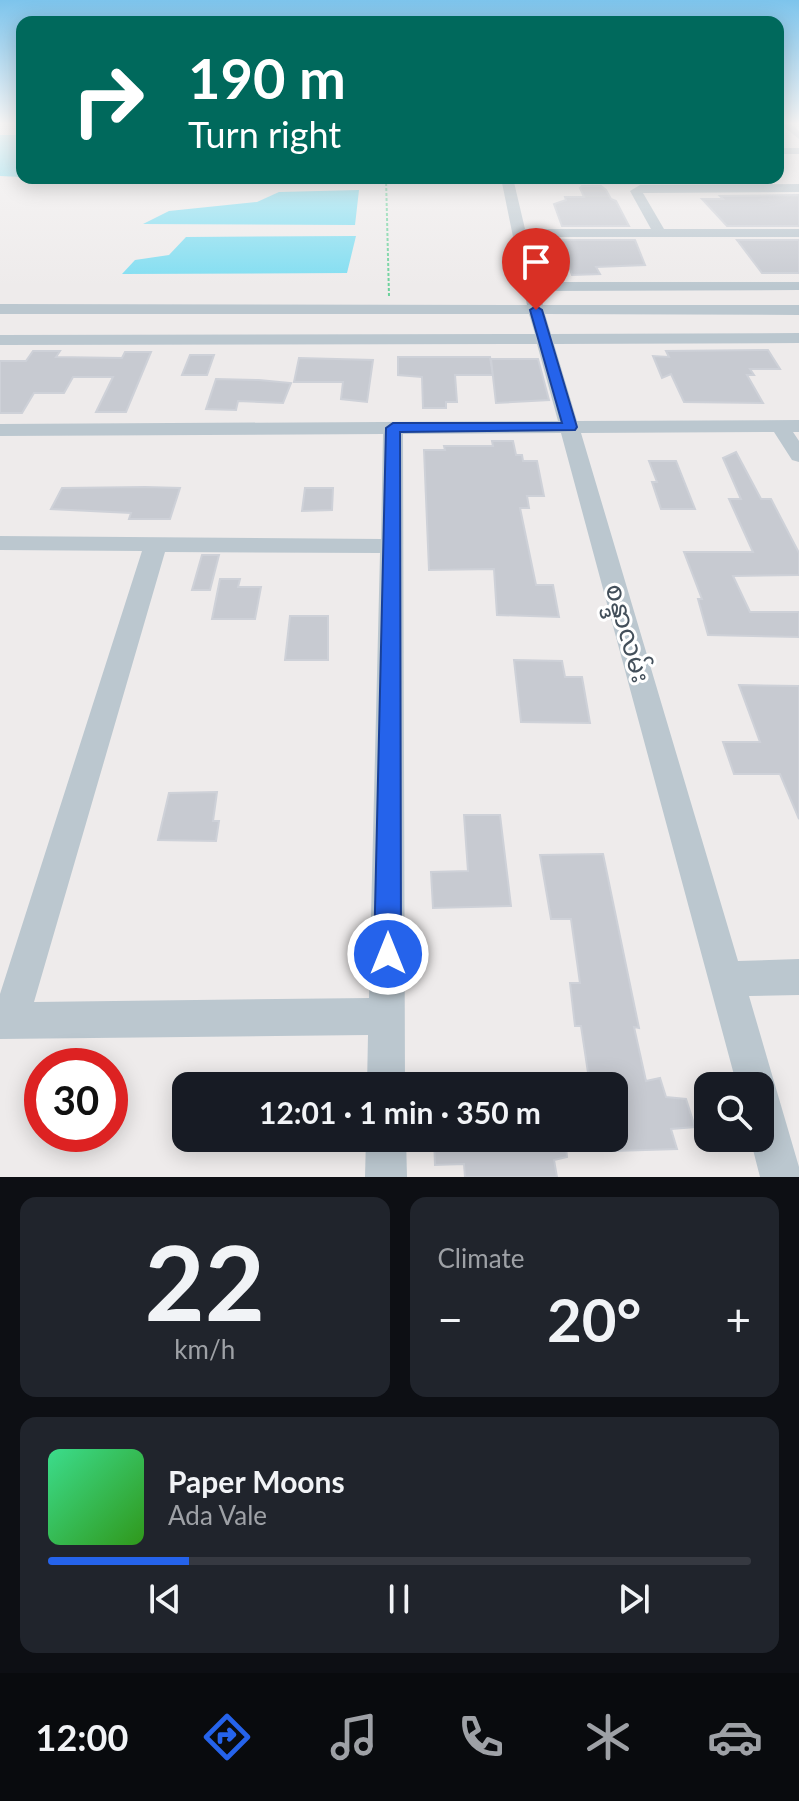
<!DOCTYPE html>
<meta charset="utf-8">
<style>
body{margin:0;font-family:Lato,"Noto Sans Myanmar",sans-serif;background:#20242c;color:#f1f3f6;height:100vh;display:flex;flex-direction:column;font-size:30px;white-space:nowrap}
*{box-sizing:border-box;margin:0}
p{font-size:26px;color:#9ea1a6}
.icon{flex:none;width:44px;height:44px;fill:none;stroke:currentColor;stroke-width:2;stroke-linecap:round;stroke-linejoin:round}
.map{position:relative;height:1177px;overflow:hidden}
.panel{display:flex;flex-direction:column;gap:20px;padding:20px;background:#0d0f14;flex:1}
.panel>*{flex:none}
.top-card{position:absolute;left:16px;top:16px;width:768px;height:168px;border-radius:16px;box-shadow:0 4px 20px #0003;background:#00695c;color:#fff;overflow:hidden}
.tools{position:absolute;left:694px;top:1072px;display:grid;gap:16px}
.tools a{display:grid;place-items:center;width:80px;height:80px;border-radius:16px;background:#171b24;box-shadow:0 4px 20px #0003;font-size:40px}
.speed{position:absolute;left:24px;top:1048px;display:flex;gap:16px;font-size:40px;font-weight:700;text-align:center}
.speed>*{display:grid;place-content:center;width:104px;height:104px;border-radius:50%;background:#171b24;box-shadow:0 4px 20px #0003;line-height:1}
.speed .limit{border:12px solid #d22;background:#fff;color:#111}
.pin{position:absolute;display:grid;place-items:center;width:68px;height:68px;color:#fff;margin:-82px -34px;border-radius:50% 50% 50% 0;rotate:-45deg;box-shadow:0 0 8px #0007}
.pin .icon{rotate:45deg}
.me{position:absolute;width:88px;margin:-44px;rotate:0deg;stroke-linejoin:round;filter:drop-shadow(0 0 6px #0008)}
.turn{display:flex;align-items:center;gap:28px;height:168px;padding:0 40px;font-size:36px}
.turn .icon{width:104px;height:104px;stroke-width:2.5}
.turn b{display:block;font-size:56px;line-height:68px}
.big{font-size:60px;font-weight:700;line-height:1.1}
.panel .widget{flex:1;display:flex;flex-direction:column;justify-content:center;gap:12px;min-width:0;padding:0 28px;border-radius:16px;background:#20242c}
.panel .dial{align-items:center;gap:0}
.dial b{font-size:104px;line-height:1}
.song{display:flex;align-items:center;gap:24px}
.cover{width:96px;height:96px;border-radius:12px;background:linear-gradient(135deg,hsl(150 70% 55%),hsl(110 70% 35%))}
.played{height:8px;border-radius:4px;background:linear-gradient(90deg,#2563eb 20%,#363941 20%)}
.keys{display:flex;justify-content:space-around;direction:ltr}
.heat{display:flex;justify-content:space-between;align-items:center;font-size:44px;direction:ltr}
.panel .tiles{flex:1;display:grid;gap:20px;grid-template-columns:1fr 1fr}
.widget:last-child{grid-column:span 2}
.trip{position:absolute;left:172px;top:1072px;width:456px;height:80px;border-radius:16px;background:#171b24;box-shadow:0 4px 20px #0003;font-weight:700;line-height:80px;text-align:center}
.dock{display:flex;height:128px;justify-content:space-around;align-items:center;background:#090b0e;color:#9ea1a6}
.dock .icon{width:56px;height:56px}
.dock .on{color:#2563eb}
.dock b{font-size:36px;color:#f1f3f6}
.map>svg:first-child{display:block}
</style>
<div class="map">
<svg width="799" height="1177" viewBox="0 0 799 1177">
<rect width="100%" height="100%" fill="#eeebeb"/>
<!-- water -->
<g fill="#7eddf1">
<path d="M 0,135 L 22,135 L 22,177 L 0,176 Z"/>
<path d="M 359,190 L 355,225 L 143,224 L 169,211 L 257,202 L 279,192 Z"/>
<path d="M 356,236 L 347,273 L 122,274 L 135,260 L 169,255 L 186,237 Z"/>
</g>
<!-- building -->
<g fill="#c7cad1" stroke="#ced1d8" stroke-width="2">
<path d="M 582,186 L 601,186 L 606,190 L 611,199 L 616,201 L 629,226 L 562,226 L 554,204 L 566,200 L 565,197 L 584,197 L 580,188 Z"/>
<path d="M 799,195 L 799,226 L 727,226 L 702,199 L 723,199 L 720,196 Z"/>
<path d="M 560,240 L 635,240 L 645,265 L 596,267 L 600,274 L 572,275 Z"/>
<path d="M 737,240 L 799,240 L 799,273 L 762,273 Z"/>
<path d="M 768,350 L 780,369 L 750,369 L 754,375 L 747,375 L 763,403 L 684,402 L 671,374 L 662,378 L 653,356 L 669,357 L 666,351 Z"/>
<path d="M 33,351 L 60,351 L 56,357 L 122,358 L 125,352 L 151,352 L 126,412 L 96,412 L 113,377 L 73,377 L 64,393 L 34,393 L 22,413 L 0,413 L 0,361 L 26,361 Z"/>
<path d="M 190,355 L 214,355 L 207,375 L 182,375 Z"/>
<path d="M 398,357 L 490,357 L 493,375 L 455,375 L 457,402 L 446,402 L 446,408 L 423,408 L 422,377 L 398,375 Z"/>
<path d="M 299,358 L 373,360 L 367,402 L 341,399 L 343,382 L 294,382 Z"/>
<path d="M 491,359 L 538,359 L 549,400 L 496,403 Z"/>
<path d="M 216,379 L 259,380 L 291,383 L 283,403 L 238,401 L 236,410 L 206,409 Z"/>
<path d="M 492,441 L 513,441 L 516,455 L 522,455 L 523,461 L 537,461 L 544,496 L 527,496 L 529,508 L 520,508 L 536,585 L 553,585 L 559,617 L 497,615 L 494,569 L 429,570 L 424,450 L 445,450 L 444,446 L 493,446 Z"/>
<path d="M 736,452 L 761,499 L 771,499 L 799,553 L 799,575 L 733,576 L 750,612 L 799,612 L 799,637 L 708,635 L 698,599 L 702,599 L 684,552 L 753,552 L 729,499 L 741,499 L 723,458 Z"/>
<path d="M 649,461 L 676,461 L 695,509 L 661,509 L 652,482 L 657,482 Z"/>
<path d="M 62,488 L 145,487 L 180,488 L 170,519 L 129,519 L 131,513 L 51,509 Z"/>
<path d="M 305,488 L 333,488 L 332,510 L 302,511 Z"/>
<path d="M 202,555 L 219,555 L 210,590 L 192,590 Z"/>
<path d="M 220,579 L 240,579 L 238,587 L 261,587 L 255,619 L 212,619 Z"/>
<path d="M 290,616 L 328,616 L 328,660 L 285,660 Z"/>
<path d="M 514,660 L 562,661 L 565,677 L 582,677 L 590,723 L 521,722 Z"/>
<path d="M 739,685 L 799,686 L 799,819 L 780,774 L 734,774 L 723,742 L 760,742 Z"/>
<path d="M 217,792 L 213,821 L 219,821 L 216,841 L 158,840 L 169,793 Z"/>
<path d="M 464,815 L 500,815 L 511,906 L 433,908 L 431,872 L 468,871 Z"/>
<path d="M 603,854 L 639,1028 L 634,1027 L 646,1081 L 660,1078 L 666,1097 L 686,1099 L 695,1127 L 671,1129 L 677,1149 L 614,1151 L 614,1086 L 590,1086 L 581,1026 L 575,1026 L 570,983 L 580,983 L 571,919 L 551,919 L 540,855 Z"/>
<path d="M 434,1138 L 565,1138 L 567,1157 L 554,1160 L 557,1177 L 465,1177 L 464,1164 L 435,1165 Z"/>
</g>
<g fill="none" stroke-linecap="round" stroke-linejoin="round">
<!-- path -->
<path stroke="#6bd19b" stroke-width="2" stroke-dasharray="3 2" stroke-linecap="butt" d="M 386,178 L 389,296"/>
<!-- minor -->
<g fill="#bbc7cf" fill-rule="evenodd">
<path d="M 778,122 L 789,122 L 799,131 L 799,139 Z"/>
<rect x="778" y="148" width="21" height="6"/>
<path d="M 501,178 L 513,178 L 525,229 L 651,229 L 630,191 L 640,185 L 799,184 L 799,192 L 643,193 L 664,229 L 799,229 L 799,237 L 527,237 L 537,282 L 799,282 L 799,290 L 539,291 L 543,305 L 799,305 L 799,315 L 545,314 L 551,334 L 799,333 L 799,343 L 554,344 L 577,421 L 799,420 L 799,432 L 793,432 L 799,441 L 799,462 L 792,460 L 774,432 L 581,433 L 738,961 L 799,959 L 799,995 L 749,996 L 799,1167 L 799,1177 L 760,1177 L 750,1138 L 760,1138 L 760,1086 L 737,1086 L 561,433 L 403,434 L 405,1086 L 367,1086 L 368,1035 L 0,1039 L 0,994 L 142,551 L 0,550 L 0,536 L 381,539 L 383,434 L 0,436 L 0,424 L 558,421 L 537,344 L 0,345 L 0,335 L 535,334 L 529,314 L 0,314 L 0,304 L 527,305 ZM 165,552 L 380,553 L 369,998 L 34,1002 Z"/>
<path d="M 366,1138 L 406,1138 L 407,1177 L 365,1177 Z"/>
</g>
</g>
<!-- sky -->
<linearGradient id="sky" x2="0" y2="1"><stop stop-color="#7dc4ec"/><stop offset="0.43" stop-color="#f7f6f6"/><stop offset="1" stop-color="#f7f6f6" stop-opacity="0"/></linearGradient>
<rect width="799" height="287" fill="url(#sky)"/>
<!-- route -->
<path fill="#2563eb" stroke="#184099" stroke-width="2" d="M 536,306 L 542,310 L 577,427 L 575,430 L 400,432 L 401,954 L 397,963 L 388,967 L 378,963 L 374,954 L 386,428 L 393,423 L 562,423 L 530,310 Z"/>
<g text-anchor="middle" stroke-width="6" stroke-linejoin="round" paint-order="stroke">
<!-- street labels -->
<g font-size="26" fill="#434f5a" stroke="#fff">
<text transform="translate(628 633) rotate(74)" y="9">စန္ဒာလမ်း</text>
</g>
</g>
</svg>
<div class="tools">
<a><svg class="icon" aria-label="search" viewBox="0 0 24 24"><circle cx="10" cy="10" r="6"/><path d="M15 15l6 6"/></svg></a>
</div>
<div class="speed"><div class="limit">30</div></div>
<div class="pin" style="left:536px;top:310px;background:#d93025"><svg class="icon" aria-label="arrive" viewBox="0 0 24 24"><path d="M6 21V4h12l-3 4 3 4H6"/></svg></div>
<svg class="me" style="left:388px;top:954px" viewBox="-20 -20 40 40"><circle r="17" fill="#2563eb" stroke="#fff" stroke-width="3"/><path d="M0-11L8 9 0 5-8 9z" fill="#fff"/></svg>
<div class="trip">12:01 · 1 min · 350 m</div>
<div class="top-card">
<div class="turn"><svg class="icon" aria-label="right" viewBox="0 0 24 24"><path d="M7 20v-9h11M14 6l5 5-5 5"/></svg><div><b>190 m</b>Turn right</div></div>
</div>
</div>
<section class="panel">
<div class="tiles">
<div class="widget dial"><b>22</b><p>km/h</p></div>
<div class="widget"><p>Climate</p>
<div class="heat"><a>−</a><b class="big">20°</b><a>+</a></div>
</div>
<div class="widget">
<div class="song"><i class="cover"></i><div><b>Paper Moons</b><p>Ada Vale</p></div></div>
<div class="played"></div>
<div class="keys"><svg class="icon" aria-label="previous" viewBox="0 0 24 24"><path d="M18 5L8 12l10 7zM5 5v14"/></svg><svg class="icon" aria-label="pause" viewBox="0 0 24 24"><path d="M8 5v14M16 5v14"/></svg><svg class="icon" aria-label="next" viewBox="0 0 24 24"><path d="M6 5l10 7-10 7zM19 5v14"/></svg></div>
</div>
</div>
</section>
<nav class="dock">
<b>12:00</b>
<svg class="icon on" aria-label="directions" viewBox="0 0 24 24"><path d="M12 3l9 9-9 9-9-9zM9 14v-3h6M13 9l2 2-2 2"/></svg>
<svg class="icon" aria-label="music" viewBox="0 0 24 24"><path d="M9 18V5l10-2v13"/><circle cx="6" cy="18" r="3"/><circle cx="16" cy="16" r="3"/></svg>
<svg class="icon" aria-label="phone" viewBox="0 0 24 24"><path d="M5 4h4l2 5-3 2q2 4 5 5l2-3 5 2v4C11 20 4 13 5 4z"/></svg>
<svg class="icon" aria-label="climate" viewBox="0 0 24 24"><path d="M12 3v18M4 7l16 10M4 17L20 7"/></svg>
<svg class="icon" aria-label="car" viewBox="0 0 24 24"><path d="M5 17H2v-5l4-1 3-4h7l3 4 3 1v5h-3M9 17h6M6 11h13"/><circle cx="7" cy="17" r="2"/><circle cx="17" cy="17" r="2"/></svg>
</nav>
